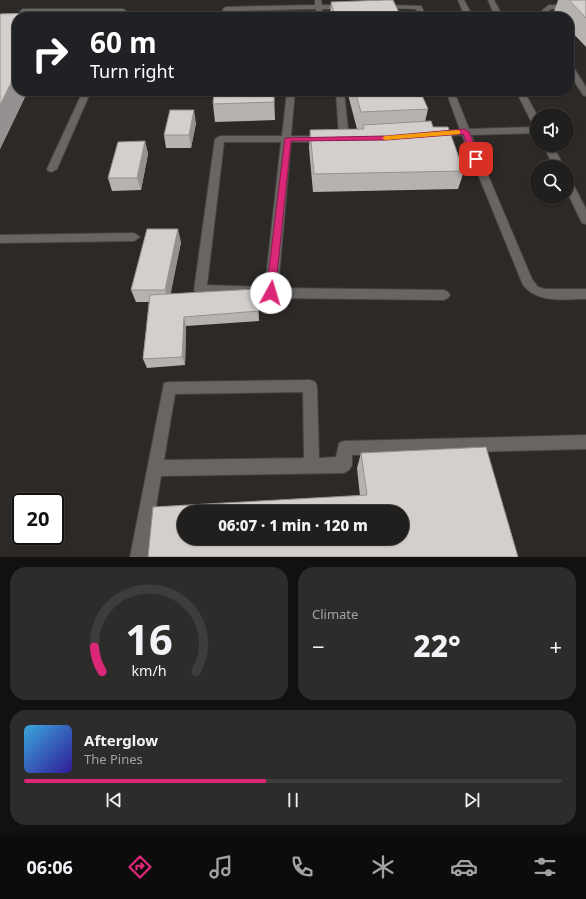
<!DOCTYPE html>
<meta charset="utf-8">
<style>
body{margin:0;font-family:"Noto Sans",sans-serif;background:#2d2c2a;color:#f1f3f6;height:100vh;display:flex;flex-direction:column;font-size:15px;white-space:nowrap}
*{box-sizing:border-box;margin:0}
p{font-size:13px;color:#a2a2a4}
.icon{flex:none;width:22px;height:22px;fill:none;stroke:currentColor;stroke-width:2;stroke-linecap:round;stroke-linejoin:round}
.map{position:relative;height:557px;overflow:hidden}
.drawer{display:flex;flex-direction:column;gap:10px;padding:10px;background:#121110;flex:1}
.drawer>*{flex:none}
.hud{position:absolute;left:12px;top:12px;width:562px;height:84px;border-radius:16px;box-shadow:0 1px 3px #0004,0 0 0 1px #3e3d3b;background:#202124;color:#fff;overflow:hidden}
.controls{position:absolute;left:530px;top:108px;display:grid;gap:8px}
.controls a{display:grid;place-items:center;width:44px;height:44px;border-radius:50%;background:#211f1d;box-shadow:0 1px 3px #0004,0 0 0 1px #3e3d3b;font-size:20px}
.speed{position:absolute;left:12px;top:493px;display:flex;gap:8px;font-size:20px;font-weight:700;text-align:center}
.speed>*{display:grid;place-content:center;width:52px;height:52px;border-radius:50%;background:#211f1d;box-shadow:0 1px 3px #0004,0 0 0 1px #3e3d3b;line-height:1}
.speed .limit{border:2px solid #111;border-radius:6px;background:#fff;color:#111}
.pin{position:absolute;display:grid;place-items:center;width:34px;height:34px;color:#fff;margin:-17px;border-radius:8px;box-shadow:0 2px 6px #0006}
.me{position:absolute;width:44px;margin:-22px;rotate:6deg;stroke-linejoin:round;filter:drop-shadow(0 0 3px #0008)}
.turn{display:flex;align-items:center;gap:14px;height:84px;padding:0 12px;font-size:18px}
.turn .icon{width:52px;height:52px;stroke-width:2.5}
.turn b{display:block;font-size:28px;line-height:34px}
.big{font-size:30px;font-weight:800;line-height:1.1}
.drawer .tile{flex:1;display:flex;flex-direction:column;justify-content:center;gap:6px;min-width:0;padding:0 14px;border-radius:16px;background:#2d2c2a}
.drawer .dial{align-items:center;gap:0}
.dial svg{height:104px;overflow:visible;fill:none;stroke:#3e3d3b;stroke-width:7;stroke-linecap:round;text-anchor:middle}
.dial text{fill:#f1f3f6;stroke:none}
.song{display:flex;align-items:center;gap:12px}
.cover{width:48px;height:48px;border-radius:6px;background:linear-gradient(135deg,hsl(200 70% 55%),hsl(250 70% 35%))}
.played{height:4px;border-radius:2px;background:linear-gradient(90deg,#db2777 45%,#3e3d3b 45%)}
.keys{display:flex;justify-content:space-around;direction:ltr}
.heat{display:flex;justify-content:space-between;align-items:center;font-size:22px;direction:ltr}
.drawer .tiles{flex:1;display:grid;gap:10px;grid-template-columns:1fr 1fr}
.tile:last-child{grid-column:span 2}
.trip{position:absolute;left:177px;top:505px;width:232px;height:40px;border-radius:20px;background:#211f1d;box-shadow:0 1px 3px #0004,0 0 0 1px #3e3d3b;font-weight:800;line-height:40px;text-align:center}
.tabs{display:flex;height:64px;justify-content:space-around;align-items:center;background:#0d0c0c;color:#a2a2a4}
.tabs .icon{width:28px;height:28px}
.tabs .current{color:#db2777}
.tabs b{font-size:18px;color:#f1f3f6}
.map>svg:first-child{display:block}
</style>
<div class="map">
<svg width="586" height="557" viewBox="0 0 586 557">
<rect width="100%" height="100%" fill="#2c2927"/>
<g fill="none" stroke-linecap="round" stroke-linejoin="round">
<defs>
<g id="lane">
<path d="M 315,0 L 321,0 L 322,5 L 347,5 L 350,7 L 347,9 L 322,9 L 323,17 L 315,17 L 316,9 L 229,11 L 229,17 L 221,17 L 223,9 L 226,7 L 315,5 Z"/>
<path d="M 381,5 L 421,6 L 427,17 L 419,17 L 416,9 L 379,8 L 378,7 Z"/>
<path d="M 549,5 L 586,5 L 586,9 L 551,9 L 542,17 L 534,17 Z"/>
<path d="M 23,9 L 123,9 L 126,11 L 123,13 L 21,12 L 20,11 Z"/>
<path d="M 569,65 L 572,65 L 586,87 L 586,96 L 583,95 L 569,73 Z"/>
<path d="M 83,91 L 91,91 L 57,169 L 52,172 L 48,171 L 47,169 Z"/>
<path d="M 287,91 L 295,91 L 291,136 L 326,136 L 331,139 L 326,142 L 291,142 L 278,288 L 444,290 L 448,292 L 450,295 L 448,298 L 444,300 L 271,298 L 196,293 L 194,290 L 215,139 L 220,136 L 282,136 ZM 224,142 L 281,142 L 265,287 L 207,285 Z"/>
<path d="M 336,91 L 344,91 L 349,139 L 344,142 L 339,139 Z"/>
<path d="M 446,91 L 454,91 L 469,129 L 537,127 L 537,133 L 471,135 L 532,279 L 538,287 L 546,289 L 586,289 L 586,299 C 564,299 538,304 523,285 L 462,135 L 435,137 L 430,134 L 435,131 L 460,130 Z"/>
<path d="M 134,233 L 140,237 L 134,241 L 0,243 L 0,235 Z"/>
<path d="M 310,380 L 315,382 L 317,386 L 319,458 L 336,457 L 339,443 L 344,441 L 586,435 L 586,449 L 352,455 L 352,465 L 349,470 L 344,473 L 161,476 L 148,557 L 130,557 L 164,383 L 169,382 ZM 303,392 L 304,458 L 164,460 L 175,394 Z"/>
</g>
<g id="street">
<path d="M 458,0 L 464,0 L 473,17 L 465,17 Z"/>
<path d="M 488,0 L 494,0 L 503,17 L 495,17 Z"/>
<path d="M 516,91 L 524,91 L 537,115 L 537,126 L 532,123 Z"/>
<path d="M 543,145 L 553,145 L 564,167 L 554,167 Z"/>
<path d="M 567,179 L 572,182 L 586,209 L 586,224 L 582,223 L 567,192 Z"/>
</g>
</defs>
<!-- lane casing -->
<use href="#lane" stroke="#464442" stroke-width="2"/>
<!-- street casing -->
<use href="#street" stroke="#464442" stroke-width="2"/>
<!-- lane -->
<use href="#lane" fill="#686563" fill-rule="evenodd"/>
<!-- street -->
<use href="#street" fill="#686563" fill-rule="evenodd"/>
</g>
<!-- wall -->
<g fill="#b5b2b0">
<path d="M 558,0 L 586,0 L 586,47 L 569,29 L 569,17 L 559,17 L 554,12 Z"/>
<path d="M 331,2 L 401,17 L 330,17 Z"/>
<path d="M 65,12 L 66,17 L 17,17 L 17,91 L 57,91 L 55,95 L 25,97 L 0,149 L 0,14 Z"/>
<path d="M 274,91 L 275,120 L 215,122 L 213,104 Z"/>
<path d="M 347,91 L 420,91 L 428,109 L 425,122 L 433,127 L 464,171 L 458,189 L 313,192 L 309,148 L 310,130 L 357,129 Z"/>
<path d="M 196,123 L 191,148 L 166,148 L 164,135 Z"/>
<path d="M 145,141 L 148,154 L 141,190 L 112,191 L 108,178 Z"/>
<path d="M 181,242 L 170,294 L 258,299 L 259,321 L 186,326 L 185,365 L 147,368 L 143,359 L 149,302 L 136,302 L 131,290 Z"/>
<path d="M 361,453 L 518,557 L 360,496 L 357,468 Z"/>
</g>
<!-- shaded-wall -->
<g fill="#949190">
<path d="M 65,12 L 66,17 L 62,17 Z"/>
<path d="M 15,75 L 17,80 L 17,91 L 22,91 L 25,97 L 0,149 L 0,105 Z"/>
<path d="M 53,91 L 57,91 L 55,95 Z"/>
<path d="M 194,110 L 196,123 L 191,148 L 189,135 Z"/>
<path d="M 145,141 L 148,154 L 141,190 L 137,178 Z"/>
<path d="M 178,229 L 181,242 L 169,303 L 165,290 Z"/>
<path d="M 184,317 L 186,326 L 185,365 L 182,357 Z"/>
</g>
<!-- building -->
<g fill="#d3cfcd" stroke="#949190" fill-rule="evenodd">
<path d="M 386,0 L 393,0 L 401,17 L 335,17 L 331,2 Z"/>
<path d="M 569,0 L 586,0 L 586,18 Z"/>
<path d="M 65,12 L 62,17 L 17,17 L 17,75 L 15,75 L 0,105 L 0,14 Z"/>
<path d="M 214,91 L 274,91 L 274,102 L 213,104 Z"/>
<path d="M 355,91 L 420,91 L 428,109 L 361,112 Z"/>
<path d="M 170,110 L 194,110 L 189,135 L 164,135 Z"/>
<path d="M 431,121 L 433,127 L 448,127 L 464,171 L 314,174 L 310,130 L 364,129 L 363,125 Z"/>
<path d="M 145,141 L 137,178 L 108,178 L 118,142 Z"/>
<path d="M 147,229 L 178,229 L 165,290 L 131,290 Z"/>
<path d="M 257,289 L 259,311 L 184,317 L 182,357 L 143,359 L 150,295 Z"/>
<path d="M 486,447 L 518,557 L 148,557 L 153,507 L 367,495 L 361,453 ZM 184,512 L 402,512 L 402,538 L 184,538 Z"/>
</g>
<!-- route -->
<path fill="#db2777" stroke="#8e194d" d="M 465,129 L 469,132 L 480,159 L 479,161 L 473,159 L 463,134 L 386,140 L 291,141 L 275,293 L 271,296 L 267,295 L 266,293 L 285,138 L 386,136 Z"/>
<!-- slow -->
<path fill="#f59e0b" d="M 458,130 L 460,131 L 460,134 L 385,140 L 382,138 L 385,136 Z"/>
</svg>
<div class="controls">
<a><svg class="icon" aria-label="sound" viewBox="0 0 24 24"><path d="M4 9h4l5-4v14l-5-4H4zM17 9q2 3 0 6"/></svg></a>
<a><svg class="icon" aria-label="search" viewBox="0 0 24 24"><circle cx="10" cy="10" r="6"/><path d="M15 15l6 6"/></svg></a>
</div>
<div class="speed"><div class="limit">20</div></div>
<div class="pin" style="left:476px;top:159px;background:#d93025"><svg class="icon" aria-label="arrive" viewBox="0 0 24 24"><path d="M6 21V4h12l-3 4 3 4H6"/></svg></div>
<svg class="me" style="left:271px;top:293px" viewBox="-20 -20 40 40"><circle r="19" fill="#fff"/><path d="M0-13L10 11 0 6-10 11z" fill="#db2777"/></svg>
<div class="trip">06:07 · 1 min · 120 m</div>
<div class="hud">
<div class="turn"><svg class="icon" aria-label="right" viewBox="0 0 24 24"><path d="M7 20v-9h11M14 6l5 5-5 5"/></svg><div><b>60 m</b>Turn right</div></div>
</div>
</div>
<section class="drawer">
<div class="tiles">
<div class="tile dial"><svg viewBox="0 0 100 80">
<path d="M14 69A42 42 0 1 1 86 69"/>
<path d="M14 69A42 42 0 0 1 8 50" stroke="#db2777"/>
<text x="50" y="56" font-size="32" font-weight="700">16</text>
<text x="50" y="72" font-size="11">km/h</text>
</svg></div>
<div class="tile"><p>Climate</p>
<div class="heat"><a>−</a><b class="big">22°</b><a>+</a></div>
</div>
<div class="tile">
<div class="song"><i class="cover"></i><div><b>Afterglow</b><p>The Pines</p></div></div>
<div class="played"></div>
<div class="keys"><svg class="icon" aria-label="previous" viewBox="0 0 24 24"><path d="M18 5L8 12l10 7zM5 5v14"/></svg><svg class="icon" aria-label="pause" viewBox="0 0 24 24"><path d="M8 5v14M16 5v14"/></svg><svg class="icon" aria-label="next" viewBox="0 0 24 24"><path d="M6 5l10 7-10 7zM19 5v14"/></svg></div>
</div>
</div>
</section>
<nav class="tabs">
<b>06:06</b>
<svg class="icon current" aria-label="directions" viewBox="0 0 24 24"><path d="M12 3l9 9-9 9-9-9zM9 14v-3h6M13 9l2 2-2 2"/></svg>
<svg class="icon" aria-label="music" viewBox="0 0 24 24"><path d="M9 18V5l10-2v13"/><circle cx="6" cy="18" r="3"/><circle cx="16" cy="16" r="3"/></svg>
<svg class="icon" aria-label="phone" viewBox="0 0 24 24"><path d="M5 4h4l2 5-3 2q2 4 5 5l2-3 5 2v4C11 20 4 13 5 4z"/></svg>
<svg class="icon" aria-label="climate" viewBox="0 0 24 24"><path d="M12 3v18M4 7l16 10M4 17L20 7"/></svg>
<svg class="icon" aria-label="car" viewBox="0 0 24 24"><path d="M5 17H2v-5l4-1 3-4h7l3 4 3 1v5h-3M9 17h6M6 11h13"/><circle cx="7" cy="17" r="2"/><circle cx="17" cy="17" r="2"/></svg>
<svg class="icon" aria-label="filters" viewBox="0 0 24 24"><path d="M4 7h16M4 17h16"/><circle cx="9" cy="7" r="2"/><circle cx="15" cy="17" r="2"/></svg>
</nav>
